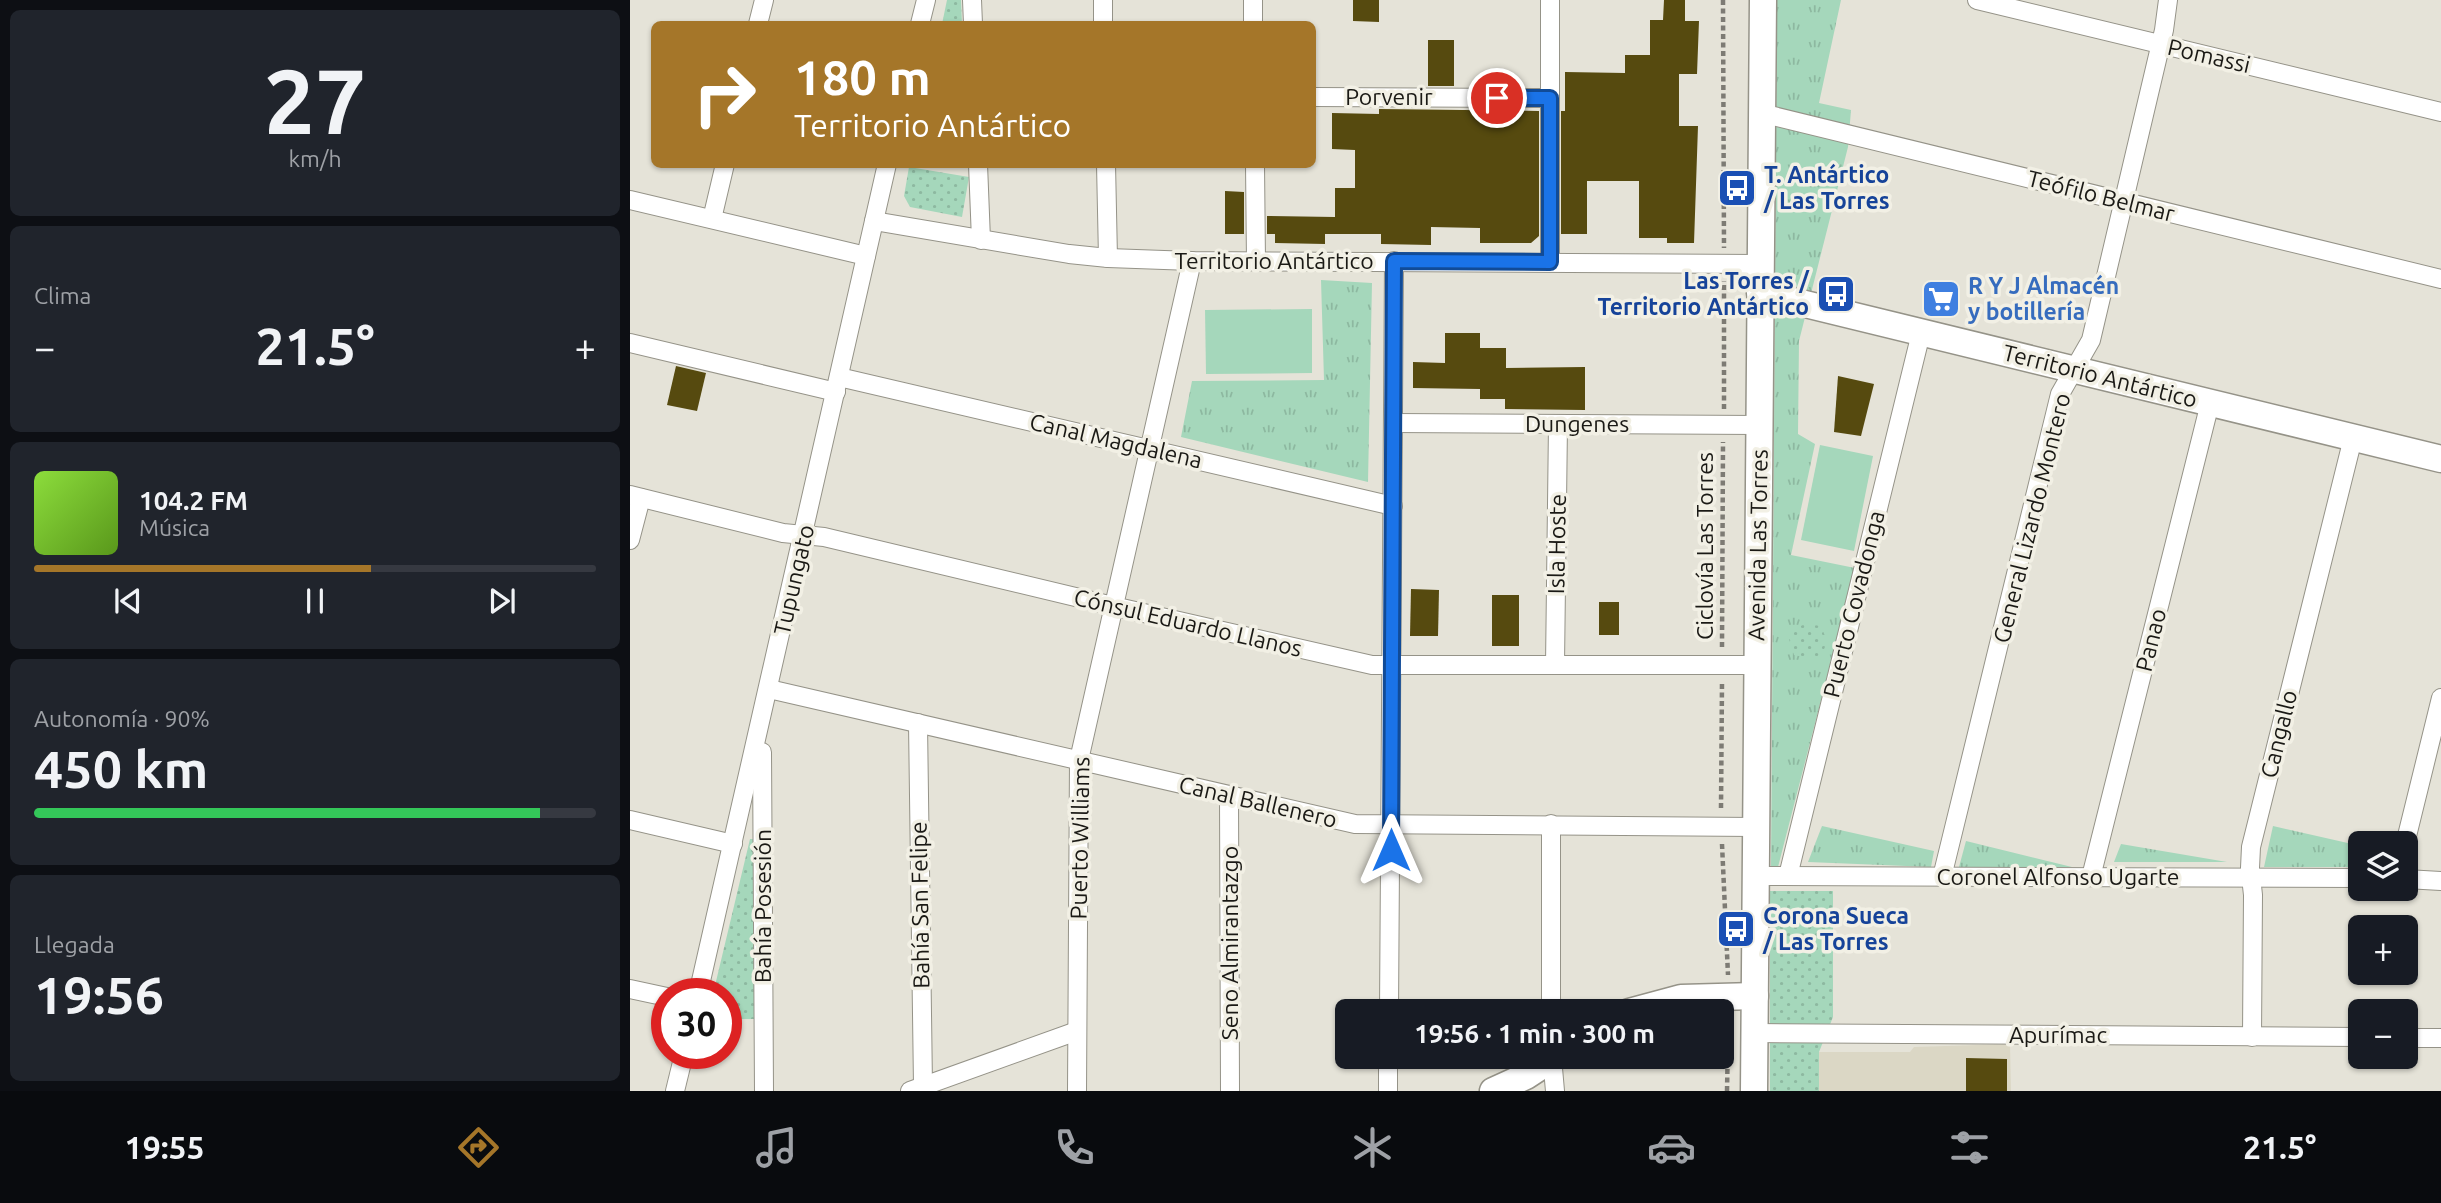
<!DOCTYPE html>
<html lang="es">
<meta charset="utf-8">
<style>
body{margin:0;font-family:Ubuntu,sans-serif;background:#20242c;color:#f1f3f6;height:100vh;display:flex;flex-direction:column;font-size:26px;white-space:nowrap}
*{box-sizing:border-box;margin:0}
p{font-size:23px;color:#9ea1a6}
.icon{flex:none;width:38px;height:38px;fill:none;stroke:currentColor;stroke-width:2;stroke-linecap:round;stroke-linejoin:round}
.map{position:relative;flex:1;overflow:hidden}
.side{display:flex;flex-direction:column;gap:10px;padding:10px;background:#0d0f14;width:630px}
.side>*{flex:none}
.hud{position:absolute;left:21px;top:21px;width:665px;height:147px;border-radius:10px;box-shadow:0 2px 5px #0004;background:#a57629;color:#fff;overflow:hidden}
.buttons{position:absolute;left:1718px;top:831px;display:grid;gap:14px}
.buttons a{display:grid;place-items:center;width:70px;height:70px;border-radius:10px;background:#171b24;box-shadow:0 2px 5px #0004;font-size:35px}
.speed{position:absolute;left:21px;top:978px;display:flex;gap:14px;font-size:35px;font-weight:700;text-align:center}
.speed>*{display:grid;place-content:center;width:91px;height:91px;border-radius:50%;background:#171b24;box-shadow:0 2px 5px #0004;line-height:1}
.speed .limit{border:10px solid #d22;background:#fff;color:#111}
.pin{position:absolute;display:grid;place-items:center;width:60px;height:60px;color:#fff;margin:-30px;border:4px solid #fff;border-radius:50%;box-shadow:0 2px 7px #0007}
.me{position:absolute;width:77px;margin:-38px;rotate:0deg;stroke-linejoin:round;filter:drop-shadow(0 0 5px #0008)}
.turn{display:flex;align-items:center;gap:24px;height:147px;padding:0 28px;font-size:32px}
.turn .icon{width:91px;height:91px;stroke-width:2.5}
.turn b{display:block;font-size:49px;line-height:60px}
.big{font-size:52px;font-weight:700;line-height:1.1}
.side .widget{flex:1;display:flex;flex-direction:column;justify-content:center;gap:10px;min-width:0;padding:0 24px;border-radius:10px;background:#20242c}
.side .dial{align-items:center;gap:0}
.dial b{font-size:91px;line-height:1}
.song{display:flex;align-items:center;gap:21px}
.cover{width:84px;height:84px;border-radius:10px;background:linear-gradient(135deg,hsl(90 70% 55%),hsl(90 70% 35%))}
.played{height:7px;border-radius:4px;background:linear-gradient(90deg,#a57629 60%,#363941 60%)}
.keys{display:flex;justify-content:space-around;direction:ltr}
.heat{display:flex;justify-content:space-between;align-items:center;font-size:38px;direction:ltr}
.charge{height:10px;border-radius:5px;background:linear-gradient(90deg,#34c759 90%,#363941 0)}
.trip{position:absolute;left:705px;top:999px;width:399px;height:70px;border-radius:10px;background:#171b24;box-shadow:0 2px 5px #0004;font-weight:700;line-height:70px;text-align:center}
.menu{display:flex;height:112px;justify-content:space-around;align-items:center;background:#090b0e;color:#9ea1a6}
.menu .icon{width:49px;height:49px}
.menu .on{color:#a57629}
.menu b{font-size:32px;color:#f1f3f6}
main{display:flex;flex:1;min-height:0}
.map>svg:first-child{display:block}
</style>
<main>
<section class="side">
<div class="widget dial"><b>27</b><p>km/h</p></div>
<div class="widget"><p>Clima</p>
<div class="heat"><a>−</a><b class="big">21.5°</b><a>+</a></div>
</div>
<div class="widget">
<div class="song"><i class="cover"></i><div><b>104.2 FM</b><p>Música</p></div></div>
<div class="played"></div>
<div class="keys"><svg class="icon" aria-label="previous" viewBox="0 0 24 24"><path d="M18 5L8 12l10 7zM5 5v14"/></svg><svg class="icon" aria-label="pause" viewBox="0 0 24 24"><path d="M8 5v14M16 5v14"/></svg><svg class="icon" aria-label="next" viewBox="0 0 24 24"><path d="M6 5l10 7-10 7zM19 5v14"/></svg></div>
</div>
<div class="widget"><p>Autonomía · 90%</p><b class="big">450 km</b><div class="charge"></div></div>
<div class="widget"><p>Llegada</p><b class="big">19:56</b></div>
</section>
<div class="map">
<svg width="1811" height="1091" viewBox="0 0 1811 1091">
<defs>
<pattern id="grass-tufts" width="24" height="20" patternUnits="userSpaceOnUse" patternTransform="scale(1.75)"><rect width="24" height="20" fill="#a5d7bb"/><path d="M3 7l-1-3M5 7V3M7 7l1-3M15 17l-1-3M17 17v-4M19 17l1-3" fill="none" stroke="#8db8a0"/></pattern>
<pattern id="park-dots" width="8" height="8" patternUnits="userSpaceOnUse" patternTransform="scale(1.75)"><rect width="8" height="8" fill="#a5d7bb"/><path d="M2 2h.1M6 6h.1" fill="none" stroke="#8db8a0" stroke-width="1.8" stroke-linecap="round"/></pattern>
</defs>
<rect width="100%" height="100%" fill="#e5e3d8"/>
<!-- built -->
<path fill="#dbd7c5" d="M 1380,1044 L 1381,1091 L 1189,1091 L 1189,1052 L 1280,1052 L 1284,1047 Z"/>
<!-- grass -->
<g fill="url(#grass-tufts)">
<path d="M 1147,0 L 1211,0 L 1189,103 L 1221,110 L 1218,147 L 1169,341 L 1168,434 L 1185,444 L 1161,555 L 1225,568 L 1148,867 L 1141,868 Z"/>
<path d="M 691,280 L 742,283 L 738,482 L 551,437 L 562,381 L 694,380 Z"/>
<path d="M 1192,826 L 1304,851 L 1301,867 L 1178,862 Z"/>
<path d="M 1643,826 L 1731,846 L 1731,867 L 1634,867 Z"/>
<path d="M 1336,841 L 1442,867 L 1329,867 Z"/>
<path d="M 1491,844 L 1597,862 L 1484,862 Z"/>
</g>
<!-- park -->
<g fill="url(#park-dots)">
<path d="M 317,0 L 331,0 L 332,24 L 312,24 Z"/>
<path d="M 279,167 L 339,177 L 332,217 L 280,207 L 274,196 Z"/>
<path d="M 1177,624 L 1191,626 L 1197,641 L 1192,655 L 1178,658 L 1164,655 L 1159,639 L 1166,627 Z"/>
<path d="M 120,839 L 123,839 L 127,1019 L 96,1019 L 96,994 L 83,994 Z"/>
<path d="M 1140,891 L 1203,891 L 1203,1017 L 1189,1052 L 1189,1091 L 1140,1091 Z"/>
</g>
<!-- pitch -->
<g fill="#a5d7bb">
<path d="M 682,309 L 682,373 L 576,374 L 575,310 Z"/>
<path d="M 1190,445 L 1243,456 L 1224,551 L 1171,540 Z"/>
</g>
<!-- building -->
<g fill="#564a0f">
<path d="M 723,0 L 749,0 L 749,22 L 723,21 Z"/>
<path d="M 1034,0 L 1055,0 L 1055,21 L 1069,21 L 1067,74 L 1049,74 L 1049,126 L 1068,126 L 1064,243 L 1037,243 L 1037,238 L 1009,238 L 1009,181 L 957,181 L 957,234 L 931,234 L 931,111 L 935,111 L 935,72 L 995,73 L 995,55 L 1020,55 L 1020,20 L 1033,20 Z"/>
<rect x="798" y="40" width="26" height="46"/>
<path d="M 749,109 L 909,111 L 909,236 L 901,243 L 850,243 L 850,228 L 801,227 L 801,245 L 751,244 L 751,234 L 695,234 L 695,244 L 645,243 L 645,234 L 637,234 L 637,216 L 705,217 L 705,188 L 725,188 L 725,150 L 702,149 L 702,113 L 749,114 Z"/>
<path d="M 595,191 L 614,192 L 614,234 L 595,234 Z"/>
<path d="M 815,333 L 850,333 L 850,348 L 876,348 L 876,368 L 955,367 L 955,410 L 875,409 L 875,399 L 850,399 L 850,389 L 783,388 L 783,362 L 815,363 Z"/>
<path d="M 46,366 L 76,373 L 67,411 L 37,405 Z"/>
<path d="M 1208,376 L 1244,384 L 1231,436 L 1204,432 Z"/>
<path d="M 781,589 L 809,590 L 808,636 L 780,636 Z"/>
<rect x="862" y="595" width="27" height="51"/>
<rect x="969" y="602" width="20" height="33"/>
<path d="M 1336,1058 L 1377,1059 L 1377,1091 L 1336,1091 Z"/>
</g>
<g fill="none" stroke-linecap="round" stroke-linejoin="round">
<defs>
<g id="street">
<path d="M 342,0 L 343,24"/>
<path d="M 473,0 L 473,24"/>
<path d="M 623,0 L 623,24"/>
<path d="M 920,0 L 920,262"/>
<path d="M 1347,0 L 1811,112"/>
<path d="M 128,24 L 134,0"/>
<path d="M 290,24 L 296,0"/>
<path d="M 682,97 L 920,98"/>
<path d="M 1131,113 L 1811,279"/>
<path d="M 348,164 L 351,240"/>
<path d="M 476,164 L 478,258"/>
<path d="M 625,164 L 626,261"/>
<path d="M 0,200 L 236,256"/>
<path d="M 82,219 L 95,164"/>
<path d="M 244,221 L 439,254 L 478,258 L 562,261 L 1130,264"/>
<path d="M 0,343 L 206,392"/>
<path d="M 209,377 L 763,506"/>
<path d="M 764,423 L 1130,425"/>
<path d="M 0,495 L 153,533 L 194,537 L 483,606 L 742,665 L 1127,665"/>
<path d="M 0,540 L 11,498"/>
<path d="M 925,665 L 928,424"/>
<path d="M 139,689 L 725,824 L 1126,827"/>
<path d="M 288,723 L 293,1086"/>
<path d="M 132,752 L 134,1091"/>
<path d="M 599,795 L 600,1091"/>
<path d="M 0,820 L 103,844"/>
<path d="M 921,824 L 921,1012"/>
<path d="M 1775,844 L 1811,698"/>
<path d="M 1126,876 L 1731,878"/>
<path d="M 1158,876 L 1291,333"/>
<path d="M 1312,877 L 1430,394 L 1461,340 L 1534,30 L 1538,0"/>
<path d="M 1461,877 L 1580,403"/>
<path d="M 1776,879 L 1811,881"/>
<path d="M 0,989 L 37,997"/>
<path d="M 68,994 L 257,164"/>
<path d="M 759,1012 L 764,261"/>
<path d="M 1124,1033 L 1731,1037"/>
<path d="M 1622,1037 L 1623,895 L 1620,868 L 1621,847 L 1723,438"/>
<path d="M 1776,1038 L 1811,1038"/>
<path d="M 922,1057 L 925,1091"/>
<path d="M 45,1091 L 54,1054"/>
<path d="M 280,1091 L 447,1031"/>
<path d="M 447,1091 L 449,760 L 562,261"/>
<path d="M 758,1091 L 758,1057"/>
</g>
<g id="secondary">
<path d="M 1130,293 L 1811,459"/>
<path d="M 999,1012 L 1051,998 L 1125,996"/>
<path d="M 863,1091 L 896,1076 L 925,1057"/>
<path d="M 1124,1091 L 1133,0"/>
</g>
</defs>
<!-- street casing -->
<use href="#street" stroke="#959388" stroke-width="20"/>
<!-- secondary casing -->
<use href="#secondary" stroke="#959388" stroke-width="29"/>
<!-- path -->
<g stroke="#7d7b74" stroke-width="4.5" stroke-dasharray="5 3.5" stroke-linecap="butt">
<path d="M 1093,0 L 1094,248"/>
<path d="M 1094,409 L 1094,281"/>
<path d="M 1092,647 L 1093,442"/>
<path d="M 1091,808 L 1092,683"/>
<path d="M 1092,844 L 1098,975"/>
<path d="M 1097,1091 L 1098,1040"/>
</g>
<!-- street -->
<use href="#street" stroke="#fff" stroke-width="18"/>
<!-- secondary -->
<use href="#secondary" stroke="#fff" stroke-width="26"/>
</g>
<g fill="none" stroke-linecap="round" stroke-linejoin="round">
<defs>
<path id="route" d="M 761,850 L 764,261 L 920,262 L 920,98 L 867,98"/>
</defs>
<!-- route casing -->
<use href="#route" stroke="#114b97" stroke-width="18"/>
<!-- route -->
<use href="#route" stroke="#1a73e8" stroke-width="12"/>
</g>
<!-- icons -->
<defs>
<symbol id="bus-square" viewBox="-11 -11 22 22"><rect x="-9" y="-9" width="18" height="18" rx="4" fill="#1a4fb4" stroke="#f2f0e5"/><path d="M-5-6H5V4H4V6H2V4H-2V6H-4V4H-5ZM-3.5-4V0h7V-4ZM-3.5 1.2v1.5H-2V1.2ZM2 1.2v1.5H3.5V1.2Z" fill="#fff"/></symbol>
<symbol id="supermarket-square" viewBox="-11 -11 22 22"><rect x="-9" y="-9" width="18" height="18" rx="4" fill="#3f7fe0" stroke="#f2f0e5"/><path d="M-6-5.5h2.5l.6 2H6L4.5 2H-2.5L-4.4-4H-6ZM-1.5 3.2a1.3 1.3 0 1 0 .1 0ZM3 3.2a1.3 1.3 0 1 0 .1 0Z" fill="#fff"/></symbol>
</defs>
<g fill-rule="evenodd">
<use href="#bus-square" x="1085" y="166" width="44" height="44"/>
<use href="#bus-square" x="1184" y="272" width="44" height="44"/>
<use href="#supermarket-square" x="1289" y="277" width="44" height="44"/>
<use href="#bus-square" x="1084" y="907" width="44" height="44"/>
</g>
<g text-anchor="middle" stroke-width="7" stroke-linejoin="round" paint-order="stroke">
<!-- street labels -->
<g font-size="23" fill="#1a1915" stroke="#f2f0e5">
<text transform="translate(1579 56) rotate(13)" y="8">Pomassi</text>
<text x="759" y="105">Porvenir</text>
<text transform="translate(1471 196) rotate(14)" y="8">Teófilo Belmar</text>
<text x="644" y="269">Territorio Antártico</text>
<text transform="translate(1470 376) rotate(14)" y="8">Territorio Antártico</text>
<text x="947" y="432">Dungenes</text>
<text transform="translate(486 441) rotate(13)" y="8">Canal Magdalena</text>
<text transform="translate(1402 518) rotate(-76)" y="8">General Lizardo Montero</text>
<text transform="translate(927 544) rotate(-89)" y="8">Isla Hoste</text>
<text transform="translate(1128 545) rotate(-89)" y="8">Avenida Las Torres</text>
<text transform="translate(1075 546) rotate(-90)" y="8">Ciclovía Las Torres</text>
<text transform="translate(164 580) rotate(-77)" y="8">Tupungato</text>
<text transform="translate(1224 604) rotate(-76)" y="8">Puerto Covadonga</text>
<text transform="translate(558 623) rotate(13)" y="8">Cónsul Eduardo Llanos</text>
<text transform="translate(1521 640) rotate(-76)" y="8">Panao</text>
<text transform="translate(1649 734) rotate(-76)" y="8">Cangallo</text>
<text transform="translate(628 802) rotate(13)" y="8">Canal Ballenero</text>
<text transform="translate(450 838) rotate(-89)" y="8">Puerto Williams</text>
<text x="1428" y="885">Coronel Alfonso Ugarte</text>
<text transform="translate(290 905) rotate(-91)" y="8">Bahía San Felipe</text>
<text transform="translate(133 906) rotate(-90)" y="8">Bahía Posesión</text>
<text transform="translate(600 943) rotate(-90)" y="8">Seno Almirantazgo</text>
<text x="1428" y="1043">Apurímac</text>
</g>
<!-- transit labels -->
<g font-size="23" font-weight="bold" fill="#164399" stroke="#f2f0e5" text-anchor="start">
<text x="1134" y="183">T. Antártico<tspan x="1134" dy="26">/ Las Torres</tspan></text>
<text x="1179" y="289" text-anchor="end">Las Torres /<tspan x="1179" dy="26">Territorio Antártico</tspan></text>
<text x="1133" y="924">Corona Sueca<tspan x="1133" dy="26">/ Las Torres</tspan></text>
</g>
<!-- shop labels -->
<g font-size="23" font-weight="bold" fill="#366cbe" stroke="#f2f0e5" text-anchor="start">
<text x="1338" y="294">R Y J Almacén<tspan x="1338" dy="26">y botillería</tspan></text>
</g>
</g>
</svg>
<div class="buttons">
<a><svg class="icon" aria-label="layers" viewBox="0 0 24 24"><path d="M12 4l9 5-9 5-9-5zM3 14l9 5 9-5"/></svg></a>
<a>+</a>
<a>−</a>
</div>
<div class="speed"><div class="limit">30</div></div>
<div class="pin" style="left:867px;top:98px;background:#d93025"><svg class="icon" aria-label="arrive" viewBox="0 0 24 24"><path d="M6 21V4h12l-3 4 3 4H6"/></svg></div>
<svg class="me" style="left:761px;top:850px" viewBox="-20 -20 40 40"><path d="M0-17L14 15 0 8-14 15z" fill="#1a73e8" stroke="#fff" stroke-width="4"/></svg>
<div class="trip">19:56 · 1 min · 300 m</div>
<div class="hud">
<div class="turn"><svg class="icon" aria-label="right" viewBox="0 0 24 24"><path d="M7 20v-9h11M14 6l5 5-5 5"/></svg><div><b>180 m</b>Territorio Antártico</div></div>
</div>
</div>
</main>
<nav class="menu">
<b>19:55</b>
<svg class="icon on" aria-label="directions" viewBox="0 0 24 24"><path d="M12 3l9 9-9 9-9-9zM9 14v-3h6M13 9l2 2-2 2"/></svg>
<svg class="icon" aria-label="music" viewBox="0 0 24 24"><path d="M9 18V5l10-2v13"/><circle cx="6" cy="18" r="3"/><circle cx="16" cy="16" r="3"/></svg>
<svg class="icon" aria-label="phone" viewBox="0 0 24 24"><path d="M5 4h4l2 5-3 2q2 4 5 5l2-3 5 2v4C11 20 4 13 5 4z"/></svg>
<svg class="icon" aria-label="climate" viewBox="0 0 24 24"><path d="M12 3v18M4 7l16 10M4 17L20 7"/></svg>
<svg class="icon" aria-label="car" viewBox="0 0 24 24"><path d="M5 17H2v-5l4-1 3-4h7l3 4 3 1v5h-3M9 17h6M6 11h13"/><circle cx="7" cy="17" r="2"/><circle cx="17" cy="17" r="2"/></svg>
<svg class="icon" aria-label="filters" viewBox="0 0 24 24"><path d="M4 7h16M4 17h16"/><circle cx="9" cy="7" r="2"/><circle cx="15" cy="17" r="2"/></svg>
<b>21.5°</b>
</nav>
